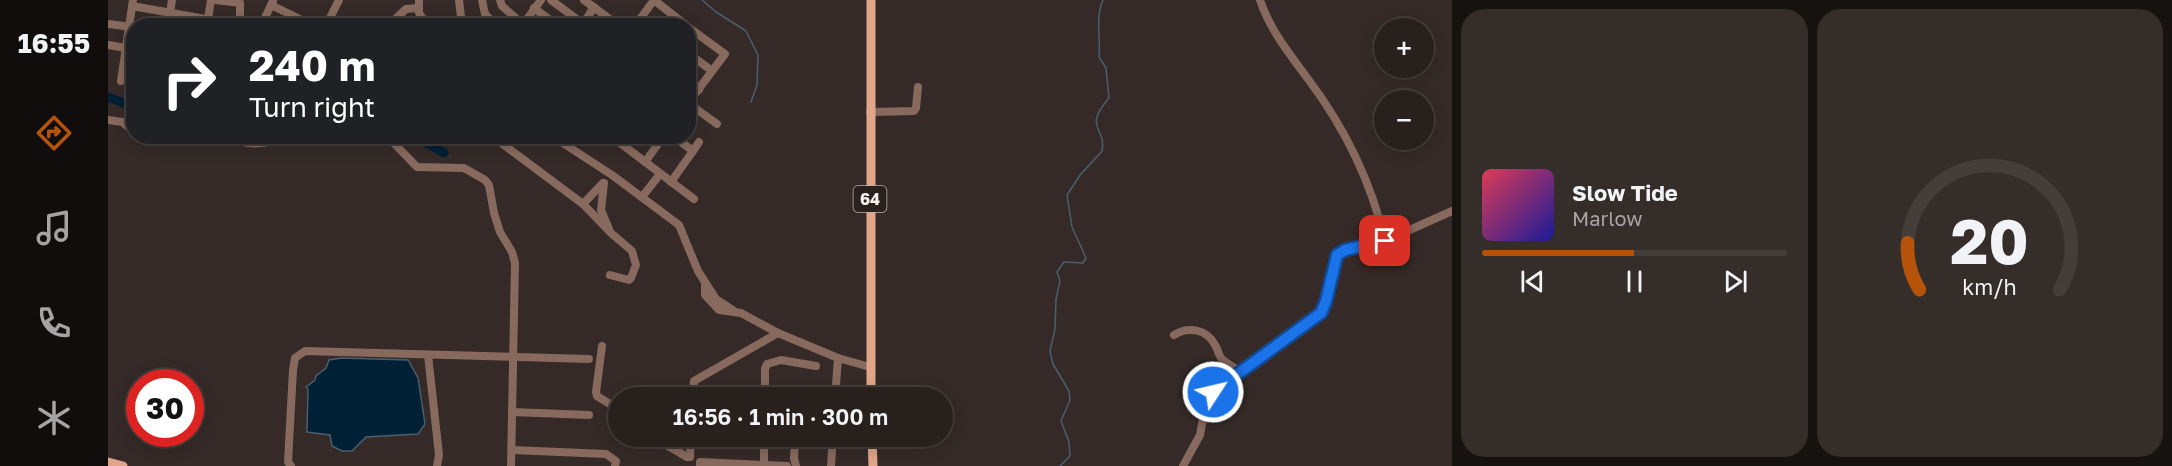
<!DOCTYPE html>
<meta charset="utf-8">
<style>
body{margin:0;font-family:"Golos Text",sans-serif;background:#342d2a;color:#f1f3f6;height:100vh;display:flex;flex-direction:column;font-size:22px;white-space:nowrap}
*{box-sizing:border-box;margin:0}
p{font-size:20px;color:#a5a3a4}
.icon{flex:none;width:33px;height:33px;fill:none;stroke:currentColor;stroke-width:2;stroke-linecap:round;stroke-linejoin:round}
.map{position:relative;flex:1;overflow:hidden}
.details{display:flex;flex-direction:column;gap:9px;padding:9px;background:#161210;width:720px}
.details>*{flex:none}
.hud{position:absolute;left:18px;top:18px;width:570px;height:126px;border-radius:24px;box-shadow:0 3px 15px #0003,0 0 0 2px #443e3b;background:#202124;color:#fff;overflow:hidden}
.controls{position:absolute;left:1266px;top:18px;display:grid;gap:12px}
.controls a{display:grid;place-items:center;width:60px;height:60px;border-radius:50%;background:#28201d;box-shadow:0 3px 15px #0003,0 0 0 2px #443e3b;font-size:30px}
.speed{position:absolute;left:18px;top:369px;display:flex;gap:12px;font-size:30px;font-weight:700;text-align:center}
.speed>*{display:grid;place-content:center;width:78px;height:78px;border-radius:50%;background:#28201d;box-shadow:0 3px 15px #0003,0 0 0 2px #443e3b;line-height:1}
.speed .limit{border:9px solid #d22;background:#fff;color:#111}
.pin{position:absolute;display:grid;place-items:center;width:51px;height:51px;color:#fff;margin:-26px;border-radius:12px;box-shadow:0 3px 9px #0006}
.me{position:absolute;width:66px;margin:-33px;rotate:55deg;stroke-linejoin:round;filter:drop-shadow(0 0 4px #0008)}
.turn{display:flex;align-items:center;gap:21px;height:126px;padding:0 24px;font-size:27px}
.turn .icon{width:78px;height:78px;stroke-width:2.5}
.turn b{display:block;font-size:42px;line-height:51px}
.details .card{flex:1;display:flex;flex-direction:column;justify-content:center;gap:9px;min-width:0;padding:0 21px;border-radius:24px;background:#342d2a}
.details .dial{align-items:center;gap:0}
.dial svg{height:156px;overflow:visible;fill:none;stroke:#443e3b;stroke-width:7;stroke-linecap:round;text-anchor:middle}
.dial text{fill:#f1f3f6;stroke:none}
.song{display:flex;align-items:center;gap:18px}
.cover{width:72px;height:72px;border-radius:9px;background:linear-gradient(135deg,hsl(350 70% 55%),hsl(240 70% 35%))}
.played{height:6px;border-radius:3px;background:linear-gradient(90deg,#b45309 50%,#443e3b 50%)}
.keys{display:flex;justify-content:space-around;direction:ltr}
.details .tiles{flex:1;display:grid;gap:9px;grid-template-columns:repeat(2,1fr)}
.trip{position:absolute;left:500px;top:387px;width:345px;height:60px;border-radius:30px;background:#28201d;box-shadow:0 3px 15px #0003,0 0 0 2px #443e3b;font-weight:600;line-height:60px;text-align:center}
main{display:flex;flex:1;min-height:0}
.dock{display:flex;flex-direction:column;width:108px;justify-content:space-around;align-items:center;background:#100d0c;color:#a5a3a4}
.dock .icon{width:42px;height:42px}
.dock .selected{color:#b45309}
.dock b{font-size:27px;color:#f1f3f6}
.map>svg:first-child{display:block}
</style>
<main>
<nav class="dock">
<b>16:55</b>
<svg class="icon selected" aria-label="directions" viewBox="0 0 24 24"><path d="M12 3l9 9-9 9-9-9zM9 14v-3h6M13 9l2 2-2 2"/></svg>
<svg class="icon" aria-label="music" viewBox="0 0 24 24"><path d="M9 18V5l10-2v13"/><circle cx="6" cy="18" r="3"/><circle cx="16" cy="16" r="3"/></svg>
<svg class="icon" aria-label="phone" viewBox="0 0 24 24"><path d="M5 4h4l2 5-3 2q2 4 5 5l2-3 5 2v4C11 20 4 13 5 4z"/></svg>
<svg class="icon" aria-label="climate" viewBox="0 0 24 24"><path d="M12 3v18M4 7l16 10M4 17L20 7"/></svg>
</nav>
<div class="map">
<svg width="1344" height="466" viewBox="0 0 1344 466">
<rect width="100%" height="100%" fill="#352a27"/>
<!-- water -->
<path fill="#002035" stroke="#4a5f6d" stroke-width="1.5" d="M 233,358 L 300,360 L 310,378 L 317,424 L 310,434 L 258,437 L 244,451 L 234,451 L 224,446 L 222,435 L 199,432 L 200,389 L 198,387 L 207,380 L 208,376 L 218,368 L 221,360 Z"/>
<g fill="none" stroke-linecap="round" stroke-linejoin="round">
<!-- stream -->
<g stroke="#4a5f6d" stroke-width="1.5">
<path d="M 594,0 L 608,12 L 638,31 L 650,55 L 649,85 L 643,102"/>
<path d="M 952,466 L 962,456 L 961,442 L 953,421 L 962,400 L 961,391 L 945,364 L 942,351 L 947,329 L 948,299 L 952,281 L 949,272 L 956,262 L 975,263 L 978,258 L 964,227 L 959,195 L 972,175 L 994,151 C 999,127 974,129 1001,98 L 998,68 L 991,57 C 993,39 987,17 995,0"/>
</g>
<!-- river -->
<g stroke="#002035" stroke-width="9">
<path d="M 0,97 L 26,107"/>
<path d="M 307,136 L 336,153"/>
</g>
<!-- minor -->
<g stroke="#876a5d" stroke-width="8">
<path d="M 108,0 L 132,3 L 132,24"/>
<path d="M 311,0 L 311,13 L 320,26"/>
<path d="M 351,0 L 353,17 L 360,26"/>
<path d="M 374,0 L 377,14 L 388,26"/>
<path d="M 392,0 L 394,6 L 417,26"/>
<path d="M 443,0 L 478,26"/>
<path d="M 476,0 L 511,26"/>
<path d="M 546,0 L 579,26"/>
<path d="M 1152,0 C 1162,30 1181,53 1200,79 C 1237,128 1263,181 1277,241"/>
<path d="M 163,5 L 206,26"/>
<path d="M 24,6 L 103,20 L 132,22"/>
<path d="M 426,8 L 450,26"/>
<path d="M 533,18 L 542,26"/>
<path d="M 0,24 L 24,27"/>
<path d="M 60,26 L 64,0"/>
<path d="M 99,26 L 103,0"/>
<path d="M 153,26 L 165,1"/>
<path d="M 218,26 L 231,0"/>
<path d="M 280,26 L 298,9 L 310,8"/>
<path d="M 414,26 L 433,0"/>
<path d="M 474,26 L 486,7"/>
<path d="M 527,26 L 546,0 L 545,0"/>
<path d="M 580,27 L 617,54 L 580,103"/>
<path d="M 0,45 L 18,48"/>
<path d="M 580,53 L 604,71"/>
<path d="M 13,81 L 25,0"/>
<path d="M 580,81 L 591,90"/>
<path d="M 580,103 L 609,124"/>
<path d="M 762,112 L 806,111 L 808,108 L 810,87"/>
<path d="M 0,120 L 14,122 L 26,132"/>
<path d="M 56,136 L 61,136"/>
<path d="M 123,136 C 135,147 162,145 175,136"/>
<path d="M 279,136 L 309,167 L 356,168 L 377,180 L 381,185 L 386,213 L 392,232 L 404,252 L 407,263 L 403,466"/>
<path d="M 384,136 L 475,204 L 503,233 L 524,251 L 528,265 L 523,278 L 521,280 L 502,275"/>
<path d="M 444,136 L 504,175 L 571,225 L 590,271 L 597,282 L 597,295 L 611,310 L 633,313 L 670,333 L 730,358 L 762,367"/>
<path d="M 503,136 L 586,199"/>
<path d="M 565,136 L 585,151 L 591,142"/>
<path d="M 537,162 L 556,136"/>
<path d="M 563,182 L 585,151"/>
<path d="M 496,183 L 493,210 L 501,229"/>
<path d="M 534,197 L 552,174"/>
<path d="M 475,204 L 495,183"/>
<path d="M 597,282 L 608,299 L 625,310"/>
<path d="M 1066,335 C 1080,326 1099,329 1107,345 C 1110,349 1110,354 1113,358 C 1118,364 1126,366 1132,373"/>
<path d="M 494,346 L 488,392 L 489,396 L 510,409"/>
<path d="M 320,355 L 331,455 L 329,466"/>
<path d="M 585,398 L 586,381 L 670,333"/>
<path d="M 657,398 L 657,369 L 659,364 L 673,360 L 708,366"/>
<path d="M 727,398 L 730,358"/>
<path d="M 404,412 L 481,415"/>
<path d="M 543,436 L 579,457 L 582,457 L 583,436"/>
<path d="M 404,450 L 498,454 L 508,461 L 507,466"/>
<path d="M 656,465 L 656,436"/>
<path d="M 183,466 L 180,462 L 185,370 L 187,358 L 197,351 L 481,359"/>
<path d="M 592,466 L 592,462 L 679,466"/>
<path d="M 688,466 L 686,458 L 687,440 L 707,438"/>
<path d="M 723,466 L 725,436"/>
<path d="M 1075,466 L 1092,435 L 1099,397 L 1213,313 L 1218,301 L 1229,255 L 1237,251 L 1277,241 L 1344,211"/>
</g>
<!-- major -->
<g stroke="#e1a68a" stroke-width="9">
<path d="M 763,398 L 763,0"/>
<path d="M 764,436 L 765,466"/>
<path d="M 0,462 L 15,466"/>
</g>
</g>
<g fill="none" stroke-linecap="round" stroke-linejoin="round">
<defs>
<path id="route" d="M 1105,392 L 1213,313 L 1218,301 L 1229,255 L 1237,250 L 1277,241"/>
</defs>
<!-- route casing -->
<use href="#route" stroke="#114b97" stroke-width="15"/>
<!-- route -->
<use href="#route" stroke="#1a73e8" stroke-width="10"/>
</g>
<g text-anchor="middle" stroke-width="6" stroke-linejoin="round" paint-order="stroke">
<!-- shield labels -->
<rect fill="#2a211d" stroke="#bab3b0" stroke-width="1.5" x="745.5" y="186" width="33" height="26" rx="4.5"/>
<g font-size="16" font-weight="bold" fill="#f8f1ef">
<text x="762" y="205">64</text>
</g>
</g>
</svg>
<div class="controls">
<a>+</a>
<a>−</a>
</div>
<div class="speed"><div class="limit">30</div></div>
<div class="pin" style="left:1277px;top:241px;background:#d93025"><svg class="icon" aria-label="arrive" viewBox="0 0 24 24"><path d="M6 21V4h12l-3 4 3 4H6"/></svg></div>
<svg class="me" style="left:1105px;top:392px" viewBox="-20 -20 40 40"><circle r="17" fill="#1a73e8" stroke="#fff" stroke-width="3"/><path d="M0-11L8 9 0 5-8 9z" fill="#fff"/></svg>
<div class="trip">16:56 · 1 min · 300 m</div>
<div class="hud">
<div class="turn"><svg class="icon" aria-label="right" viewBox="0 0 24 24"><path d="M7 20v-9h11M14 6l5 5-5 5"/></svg><div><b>240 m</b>Turn right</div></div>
</div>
</div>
<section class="details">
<div class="tiles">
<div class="card">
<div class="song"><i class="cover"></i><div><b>Slow Tide</b><p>Marlow</p></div></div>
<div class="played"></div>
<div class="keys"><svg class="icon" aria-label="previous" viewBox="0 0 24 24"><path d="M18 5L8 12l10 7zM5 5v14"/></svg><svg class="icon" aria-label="pause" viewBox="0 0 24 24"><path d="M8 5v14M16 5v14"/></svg><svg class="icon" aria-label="next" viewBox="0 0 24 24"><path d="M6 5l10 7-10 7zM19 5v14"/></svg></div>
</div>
<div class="card dial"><svg viewBox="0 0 100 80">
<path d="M14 69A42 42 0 1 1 86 69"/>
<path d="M14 69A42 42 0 0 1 8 45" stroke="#b45309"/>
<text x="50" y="56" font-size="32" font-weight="700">20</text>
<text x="50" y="72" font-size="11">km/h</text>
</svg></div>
</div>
</section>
</main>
